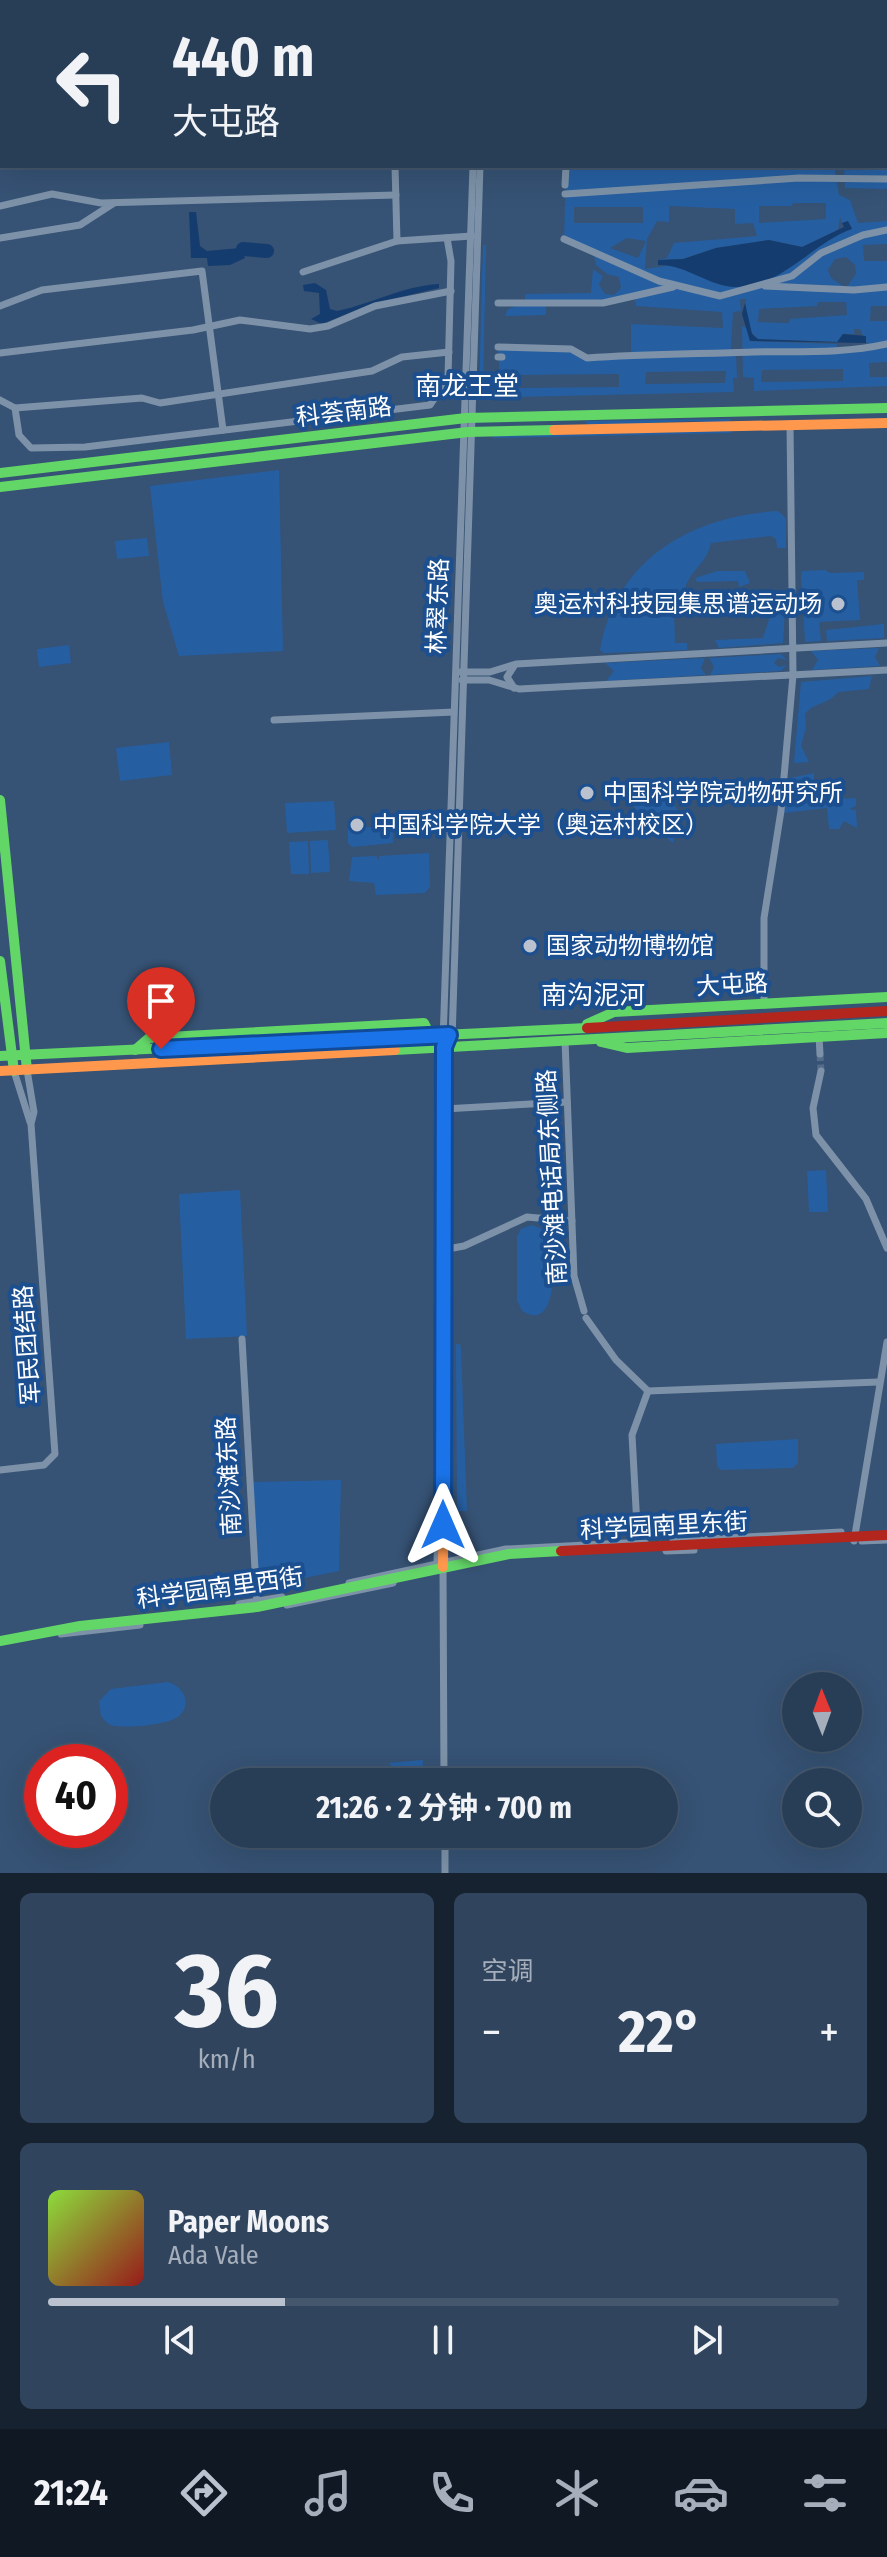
<!DOCTYPE html>
<html lang="zh">
<meta charset="utf-8">
<style>
body{margin:0;font-family:"Fira Sans Condensed","Noto Sans SC",sans-serif;background:#30455d;color:#f1f3f6;height:100vh;display:flex;flex-direction:column;font-size:30px;white-space:nowrap}
*{box-sizing:border-box;margin:0}
p{font-size:26px;color:#a5aeba}
.icon{flex:none;width:44px;height:44px;fill:none;stroke:currentColor;stroke-width:2;stroke-linecap:round;stroke-linejoin:round}
.map{position:relative;height:1873px;overflow:hidden}
.drawer{display:flex;flex-direction:column;gap:20px;padding:20px;background:#162230;flex:1}
.drawer>*{flex:none}
.guide{position:absolute;left:0px;top:0px;width:888px;height:168px;box-shadow:0 8px 32px #0002,0 0 0 2px #44576d;background:#283e57;color:#f1f3f6;overflow:hidden}
.needle{width:52px;rotate:359deg}
.fabs{position:absolute;left:782px;top:1672px;display:grid;gap:16px}
.fabs a{display:grid;place-items:center;width:80px;height:80px;border-radius:50%;background:#283e57;box-shadow:0 8px 32px #0002,0 0 0 2px #44576d;font-size:40px}
.speed{position:absolute;left:24px;top:1744px;display:flex;gap:16px;font-size:40px;font-weight:700;text-align:center}
.speed>*{display:grid;place-content:center;width:104px;height:104px;border-radius:50%;background:#283e57;box-shadow:0 8px 32px #0002,0 0 0 2px #44576d;line-height:1}
.speed .limit{border:12px solid #d22;background:#fff;color:#111}
.pin{position:absolute;display:grid;place-items:center;width:68px;height:68px;color:#fff;margin:-82px -34px;border-radius:50% 50% 50% 0;rotate:-45deg;box-shadow:0 0 8px #0007}
.pin .icon{rotate:45deg}
.me{position:absolute;width:88px;margin:-44px;rotate:0deg;stroke-linejoin:round;filter:drop-shadow(0 0 6px #0008)}
.turn{display:flex;align-items:center;gap:28px;height:168px;padding:0 40px;font-size:36px}
.turn .icon{width:104px;height:104px;stroke-width:2.5}
.turn b{display:block;font-size:56px;line-height:68px}
.big{font-size:60px;font-weight:700;line-height:1.1}
.drawer .widget{flex:1;display:flex;flex-direction:column;justify-content:center;gap:12px;min-width:0;padding:0 28px;border-radius:12px;background:#30455d}
.drawer .dial{align-items:center;gap:0}
.dial b{font-size:104px;line-height:1}
.song{display:flex;align-items:center;gap:24px}
.cover{width:96px;height:96px;border-radius:12px;background:linear-gradient(135deg,hsl(90 70% 55%),hsl(0 70% 35%))}
.played{height:8px;border-radius:4px;background:linear-gradient(90deg,#b9c2ce 30%,#44576d 30%)}
.keys{display:flex;justify-content:space-around;direction:ltr}
.heat{display:flex;justify-content:space-between;align-items:center;font-size:44px;direction:ltr}
.drawer .tiles{flex:1;display:grid;gap:20px;grid-template-columns:1fr 1fr}
.widget:last-child{grid-column:span 2}
.trip{position:absolute;left:210px;top:1768px;width:468px;height:80px;border-radius:40px;background:#283e57;box-shadow:0 8px 32px #0002,0 0 0 2px #44576d;font-weight:700;line-height:80px;text-align:center}
.dock{display:flex;height:128px;justify-content:space-around;align-items:center;background:#101923;color:#a5aeba}
.dock .icon{width:56px;height:56px}
.dock .active{color:#b9c2ce}
.dock b{font-size:36px;color:#f1f3f6}
.map>svg:first-child{display:block}
</style>
<div class="map">
<svg width="887" height="1873" viewBox="0 0 887 1873">
<rect width="100%" height="100%" fill="#365274"/>
<!-- green -->
<g fill="#265fa1" fill-rule="evenodd">
<path d="M 0,0 L 479,0 L 2,2 L 0,9 Z"/>
<path d="M 887,164 L 887,189 L 845,188 L 844,166 Z"/>
<path d="M 566,166 L 834,166 L 839,195 L 850,200 L 858,223 L 887,221 L 887,244 L 863,245 L 864,261 L 887,261 L 887,306 L 871,306 L 870,321 L 887,321 L 887,362 L 869,363 L 870,377 L 887,377 L 887,386 L 754,391 L 754,378 L 743,377 L 742,326 L 747,328 L 750,341 L 837,344 L 837,352 L 870,349 L 860,329 L 854,329 L 854,334 L 842,334 L 838,342 L 758,339 C 747,331 743,311 746,299 L 740,299 L 741,311 L 733,312 L 731,350 L 631,353 L 631,324 L 723,328 L 722,312 L 636,306 L 635,299 L 546,304 L 546,315 L 505,316 L 508,309 L 525,303 L 525,294 L 591,293 L 593,269 L 603,276 L 599,285 L 605,294 L 614,295 L 621,288 L 619,277 L 607,274 L 596,265 L 594,255 L 564,239 ZM 793,203 L 826,203 L 826,219 L 759,223 L 759,206 L 792,206 ZM 669,206 L 735,209 L 735,224 L 753,223 L 757,236 L 674,243 L 667,258 L 658,260 L 683,259 L 716,248 L 769,240 L 802,247 L 838,230 L 840,217 L 842,223 L 848,222 L 852,228 L 835,235 L 790,267 L 731,287 L 672,265 L 645,269 L 647,239 L 657,221 L 669,222 ZM 643,207 L 643,223 L 574,223 L 574,207 ZM 627,238 L 646,241 L 638,258 L 610,248 ZM 846,257 L 855,265 L 856,274 L 846,288 L 831,278 L 828,270 L 835,259 ZM 818,302 L 846,302 L 847,315 L 790,319 L 789,323 L 758,322 L 759,309 L 817,306 ZM 843,369 L 843,381 L 761,382 L 762,370 Z"/>
<path d="M 483,245 L 486,245 L 483,393 L 479,393 Z"/>
<path d="M 498,347 L 571,349 L 581,355 L 736,353 L 737,378 L 733,378 L 734,392 L 515,397 L 500,382 ZM 726,371 L 725,383 L 645,384 L 646,372 ZM 619,374 L 619,387 L 512,388 L 512,375 Z"/>
<path d="M 730,419 L 730,423 L 692,421 L 589,426 L 585,421 Z"/>
<path d="M 731,431 L 731,433 L 493,438 L 493,436 Z"/>
<path d="M 279,470 L 283,651 L 179,656 L 163,602 L 150,486 Z"/>
<path d="M 778,511 L 786,518 L 786,548 L 777,548 L 776,539 L 771,536 L 711,543 C 705,570 684,568 682,607 L 674,609 L 675,643 L 687,643 L 687,650 L 604,653 L 600,650 C 616,558 692,516 778,511 Z"/>
<path d="M 147,538 L 149,556 L 117,559 L 115,541 Z"/>
<path d="M 825,570 L 830,573 L 864,572 L 864,580 L 857,580 L 860,620 L 819,622 L 815,582 L 821,641 L 805,642 L 801,575 L 802,571 Z"/>
<path d="M 717,571 L 745,571 L 750,583 L 739,587 L 738,581 L 697,582 L 695,578 Z"/>
<path d="M 786,594 L 783,643 L 719,648 L 715,640 L 763,638 L 772,610 L 771,595 Z"/>
<path d="M 884,624 L 884,638 L 827,641 L 826,630 Z"/>
<path d="M 69,645 L 71,663 L 39,667 L 37,649 Z"/>
<path d="M 879,648 L 875,657 L 880,666 L 812,670 L 818,660 L 811,651 Z"/>
<path d="M 781,654 L 787,660 L 778,658 L 774,663 L 779,667 L 787,665 L 781,671 L 710,675 L 714,667 L 709,658 Z"/>
<path d="M 705,658 L 701,668 L 706,675 L 606,681 L 614,671 L 605,663 Z"/>
<path d="M 872,676 L 869,689 L 838,692 C 828,705 814,702 805,714 L 806,727 L 801,746 L 809,762 L 794,763 L 801,682 Z"/>
<path d="M 169,742 L 172,775 L 120,781 L 116,748 Z"/>
<path d="M 814,773 L 814,800 L 856,798 L 856,806 L 849,809 L 856,810 L 857,828 L 844,821 L 839,829 L 829,829 L 827,808 L 784,813 L 790,778 Z"/>
<path d="M 669,785 L 672,800 L 683,821 L 676,826 L 673,843 L 642,818 L 620,787 Z"/>
<path d="M 334,801 L 336,830 L 287,833 L 285,803 Z"/>
<path d="M 348,821 L 349,828 L 393,826 L 393,843 L 352,847 L 348,843 Z"/>
<path d="M 328,840 L 330,872 L 311,873 L 310,841 Z"/>
<path d="M 308,841 L 309,874 L 291,874 L 289,842 Z"/>
<path d="M 429,853 L 430,887 L 425,893 L 376,895 L 374,883 L 349,881 L 352,857 L 377,856 L 379,861 L 379,856 Z"/>
<path d="M 826,1170 L 828,1212 L 809,1212 L 807,1171 Z"/>
<path d="M 240,1190 L 247,1336 L 186,1339 L 179,1194 Z"/>
<path d="M 532,1225 L 547,1231 C 555,1248 561,1335 522,1311 L 517,1300 L 517,1237 L 521,1229 Z"/>
<path d="M 456,1344 L 460,1344 L 461,1349 L 467,1511 L 457,1511 Z"/>
<path d="M 798,1439 L 798,1463 L 793,1468 L 721,1470 L 717,1466 L 716,1444 Z"/>
<path d="M 341,1480 L 339,1571 L 259,1587 L 253,1482 Z"/>
<path d="M 168,1682 C 183,1686 193,1704 179,1716 C 168,1725 130,1728 116,1726 C 109,1726 105,1721 101,1716 L 99,1701 L 111,1689 Z"/>
<path d="M 423,1760 L 422,1782 L 411,1782 L 409,1772 L 397,1772 L 389,1763 Z"/>
</g>
<!-- water -->
<g fill="#153c6e">
<path d="M 196,212 L 200,246 L 207,251 L 240,248 L 245,258 L 230,265 L 208,266 L 207,258 L 191,258 L 189,212 Z"/>
<path d="M 848,221 L 852,229 C 812,243 781,288 736,287 C 709,287 686,264 658,265 L 658,260 L 683,259 L 716,248 L 769,240 L 802,247 L 844,227 L 842,223 Z"/>
<path d="M 315,283 L 326,290 L 330,309 L 337,311 C 372,304 402,286 439,284 L 439,288 L 371,304 L 322,324 L 311,319 L 320,314 L 319,293 L 304,291 L 303,285 Z"/>
<path d="M 745,303 L 752,334 L 758,339 L 837,342 L 843,334 L 866,336 L 866,343 L 750,341 L 742,314 Z"/>
</g>
<g fill="none" stroke-linecap="round" stroke-linejoin="round">
<!-- stream -->
<path stroke="#153c6e" stroke-width="2" d="M 886,93 L 887,93"/>
<!-- river -->
<path stroke="#153c6e" stroke-width="14" d="M 243,249 L 267,251"/>
<!-- street-tunnel -->
<path stroke="#546c89" stroke-width="7" stroke-dasharray="7 3.5" stroke-linecap="butt" d="M 820,1054 L 821,1071"/>
<!-- street -->
<g stroke="#7d92a8" stroke-width="7">
<path d="M 886,59 L 887,59"/>
<path d="M 0,78 L 2,78"/>
<path d="M 886,98 L 887,98"/>
<path d="M 886,112 L 887,111"/>
<path d="M 0,118 L 2,118"/>
<path d="M 0,147 L 2,147"/>
<path d="M 395,166 L 397,241"/>
<path d="M 565,185 L 566,166"/>
<path d="M 565,194 L 799,178 L 887,179"/>
<path d="M 0,206 L 52,194 L 101,203 L 396,195"/>
<path d="M 0,238 L 80,225 L 114,203"/>
<path d="M 564,239 L 659,281 L 720,296 L 792,276 L 821,253 L 863,235 L 887,230"/>
<path d="M 303,272 L 397,241 L 472,236"/>
<path d="M 765,286 L 854,290 L 887,287"/>
<path d="M 498,303 L 603,303 L 673,287"/>
<path d="M 0,306 L 42,290 L 202,271 L 223,430"/>
<path d="M 498,347 L 571,349 L 587,358 C 642,354 698,354 753,352 C 799,351 842,354 887,344"/>
<path d="M 0,353 L 193,330 L 240,320 L 310,329 L 328,326 L 375,306 L 451,291"/>
<path d="M 498,357 L 502,357"/>
<path d="M 0,400 L 15,408 L 19,435 L 31,448 L 85,447 L 430,405 L 448,378 L 451,261 L 447,238"/>
<path d="M 15,408 L 142,398 L 160,403 L 372,371 L 402,357 L 449,352"/>
<path d="M 459,672 L 490,672 L 516,664 L 887,643"/>
<path d="M 462,680 L 489,680 L 519,689 L 887,670"/>
<path d="M 514,688 L 507,677 L 514,666"/>
<path d="M 274,720 L 454,712"/>
<path d="M 764,1004 L 764,918 L 781,811 L 793,675 L 790,424"/>
<path d="M 819,1036 L 820,1054"/>
<path d="M 452,1040 L 480,166"/>
<path d="M 565,1040 L 574,1276 L 584,1311"/>
<path d="M 443,1041 L 473,166"/>
<path d="M 14,1071 L 30,1122"/>
<path d="M 821,1071 L 813,1108 L 816,1135 L 866,1199 L 887,1248"/>
<path d="M 444,1109 L 567,1102"/>
<path d="M 442,1250 L 464,1246 L 527,1217 L 572,1221"/>
<path d="M 586,1318 L 616,1360 L 648,1391 L 632,1435 L 638,1545"/>
<path d="M 242,1339 L 257,1605"/>
<path d="M 440,1378 L 440,1046"/>
<path d="M 648,1391 L 878,1382"/>
<path d="M 0,1470 L 44,1465 L 55,1454 L 31,1124 L 34,1112 L 27,1070"/>
<path d="M 673,1541 L 841,1532"/>
<path d="M 854,1541 L 887,1342"/>
<path d="M 862,1541 L 887,1540"/>
<path d="M 666,1551 L 694,1550"/>
<path d="M 437,1565 L 439,1470"/>
<path d="M 443,1567 L 444,1782"/>
<path d="M 349,1583 L 506,1549 L 645,1542"/>
<path d="M 239,1604 L 282,1597"/>
<path d="M 287,1605 L 393,1583"/>
<path d="M 61,1634 L 140,1625"/>
<path d="M 445,1834 L 445,1873"/>
</g>
<!-- fast -->
<g stroke="#63d668" stroke-width="10">
<path d="M 886,11 L 887,11"/>
<path d="M 886,26 L 887,26"/>
<path d="M 0,37 L 2,37"/>
<path d="M 0,49 L 2,49"/>
<path d="M 0,473 L 466,418 L 887,408"/>
<path d="M 0,487 L 468,432 L 554,430"/>
<path d="M 0,800 L 27,1070"/>
<path d="M 0,961 L 14,1071"/>
<path d="M 587,1024 L 614,1012 L 887,997"/>
<path d="M 601,1042 L 627,1048 L 887,1033"/>
<path d="M 135,1050 L 149,1038 L 424,1023 L 431,1037"/>
<path d="M 395,1050 L 887,1023"/>
<path d="M 0,1056 L 587,1028"/>
<path d="M 0,1641 L 80,1626 L 257,1607 L 509,1554 L 561,1551"/>
</g>
<!-- slow -->
<g stroke="#ff974d" stroke-width="10">
<path d="M 554,430 L 887,423"/>
<path d="M 0,1071 L 395,1050"/>
<path d="M 443,1567 L 447,1041"/>
</g>
<!-- jam -->
<g stroke="#b3261e" stroke-width="10">
<path d="M 587,1028 L 887,1011"/>
<path d="M 561,1551 L 887,1535"/>
</g>
</g>
<g fill="none" stroke-linecap="round" stroke-linejoin="round">
<defs>
<path id="route" d="M 161,1049 L 449,1035 L 444,1047 L 443,1525"/>
</defs>
<!-- route casing -->
<use href="#route" stroke="#114b97" stroke-width="20"/>
<!-- route -->
<use href="#route" stroke="#1a73e8" stroke-width="14"/>
</g>
<!-- markers -->
<g fill="#b9c2ce" stroke="#1b4f8f" stroke-width="3">
<circle cx="838" cy="604" r="8"/>
<circle cx="587" cy="793" r="8"/>
<circle cx="357" cy="825" r="8"/>
<circle cx="530" cy="946" r="8"/>
</g>
<g text-anchor="middle" stroke-width="8" stroke-linejoin="round" paint-order="stroke">
<!-- street labels -->
<g font-size="24" fill="#fff" stroke="#1b4f8f">
<text transform="translate(344 412) rotate(-7)" y="8">科荟南路</text>
<text transform="translate(438 606) rotate(-88)" y="8">林翠东路</text>
<text transform="translate(732 985) rotate(-3)" y="8">大屯路</text>
<text transform="translate(552 1177) rotate(-93)" y="8">南沙滩电话局东侧路</text>
<text transform="translate(27 1345) rotate(-94)" y="8">军民团结路</text>
<text transform="translate(229 1476) rotate(-93)" y="8">南沙滩东路</text>
<text transform="translate(664 1526) rotate(-3)" y="8">科学园南里东街</text>
<text transform="translate(220 1588) rotate(-8)" y="8">科学园南里西街</text>
</g>
<!-- poi labels -->
<g font-size="24" fill="#fff" stroke="#1b4f8f" text-anchor="start">
<text x="822" y="612" text-anchor="end">奥运村科技园集思谱运动场</text>
<text x="603" y="801">中国科学院动物研究所</text>
<text x="373" y="833">中国科学院大学（奥运村校区）</text>
<text x="546" y="954">国家动物博物馆</text>
</g>
<!-- neighbourhood labels -->
<g font-size="26" fill="#fff" stroke="#1b4f8f">
<text x="467" y="395">南龙王堂</text>
<text x="593" y="1004">南沟泥河</text>
</g>
</g>
</svg>
<div class="fabs">
<a><svg class="needle" viewBox="-14 -14 28 28"><path d="M0-13l5 13h-10z" fill="#e53935"/><path d="M0 13l5-13h-10z" fill="#a5aeba"/></svg></a>
<a><svg class="icon" aria-label="search" viewBox="0 0 24 24"><circle cx="10" cy="10" r="6"/><path d="M15 15l6 6"/></svg></a>
</div>
<div class="speed"><div class="limit">40</div></div>
<div class="pin" style="left:161px;top:1049px;background:#d93025"><svg class="icon" aria-label="arrive" viewBox="0 0 24 24"><path d="M6 21V4h12l-3 4 3 4H6"/></svg></div>
<svg class="me" style="left:443px;top:1525px" viewBox="-20 -20 40 40"><path d="M0-17L14 15 0 8-14 15z" fill="#1a73e8" stroke="#fff" stroke-width="4"/></svg>
<div class="trip">21:26 · 2 分钟 · 700 m</div>
<div class="guide">
<div class="turn"><svg class="icon" aria-label="left" viewBox="0 0 24 24"><path d="M17 20v-9H6M10 6l-5 5 5 5"/></svg><div><b>440 m</b>大屯路</div></div>
</div>
</div>
<section class="drawer">
<div class="tiles">
<div class="widget dial"><b>36</b><p>km/h</p></div>
<div class="widget"><p>空调</p>
<div class="heat"><a>−</a><b class="big">22°</b><a>+</a></div>
</div>
<div class="widget">
<div class="song"><i class="cover"></i><div><b>Paper Moons</b><p>Ada Vale</p></div></div>
<div class="played"></div>
<div class="keys"><svg class="icon" aria-label="previous" viewBox="0 0 24 24"><path d="M18 5L8 12l10 7zM5 5v14"/></svg><svg class="icon" aria-label="pause" viewBox="0 0 24 24"><path d="M8 5v14M16 5v14"/></svg><svg class="icon" aria-label="next" viewBox="0 0 24 24"><path d="M6 5l10 7-10 7zM19 5v14"/></svg></div>
</div>
</div>
</section>
<nav class="dock">
<b>21:24</b>
<svg class="icon active" aria-label="directions" viewBox="0 0 24 24"><path d="M12 3l9 9-9 9-9-9zM9 14v-3h6M13 9l2 2-2 2"/></svg>
<svg class="icon" aria-label="music" viewBox="0 0 24 24"><path d="M9 18V5l10-2v13"/><circle cx="6" cy="18" r="3"/><circle cx="16" cy="16" r="3"/></svg>
<svg class="icon" aria-label="phone" viewBox="0 0 24 24"><path d="M5 4h4l2 5-3 2q2 4 5 5l2-3 5 2v4C11 20 4 13 5 4z"/></svg>
<svg class="icon" aria-label="climate" viewBox="0 0 24 24"><path d="M12 3v18M4 7l16 10M4 17L20 7"/></svg>
<svg class="icon" aria-label="car" viewBox="0 0 24 24"><path d="M5 17H2v-5l4-1 3-4h7l3 4 3 1v5h-3M9 17h6M6 11h13"/><circle cx="7" cy="17" r="2"/><circle cx="17" cy="17" r="2"/></svg>
<svg class="icon" aria-label="filters" viewBox="0 0 24 24"><path d="M4 7h16M4 17h16"/><circle cx="9" cy="7" r="2"/><circle cx="15" cy="17" r="2"/></svg>
</nav>
